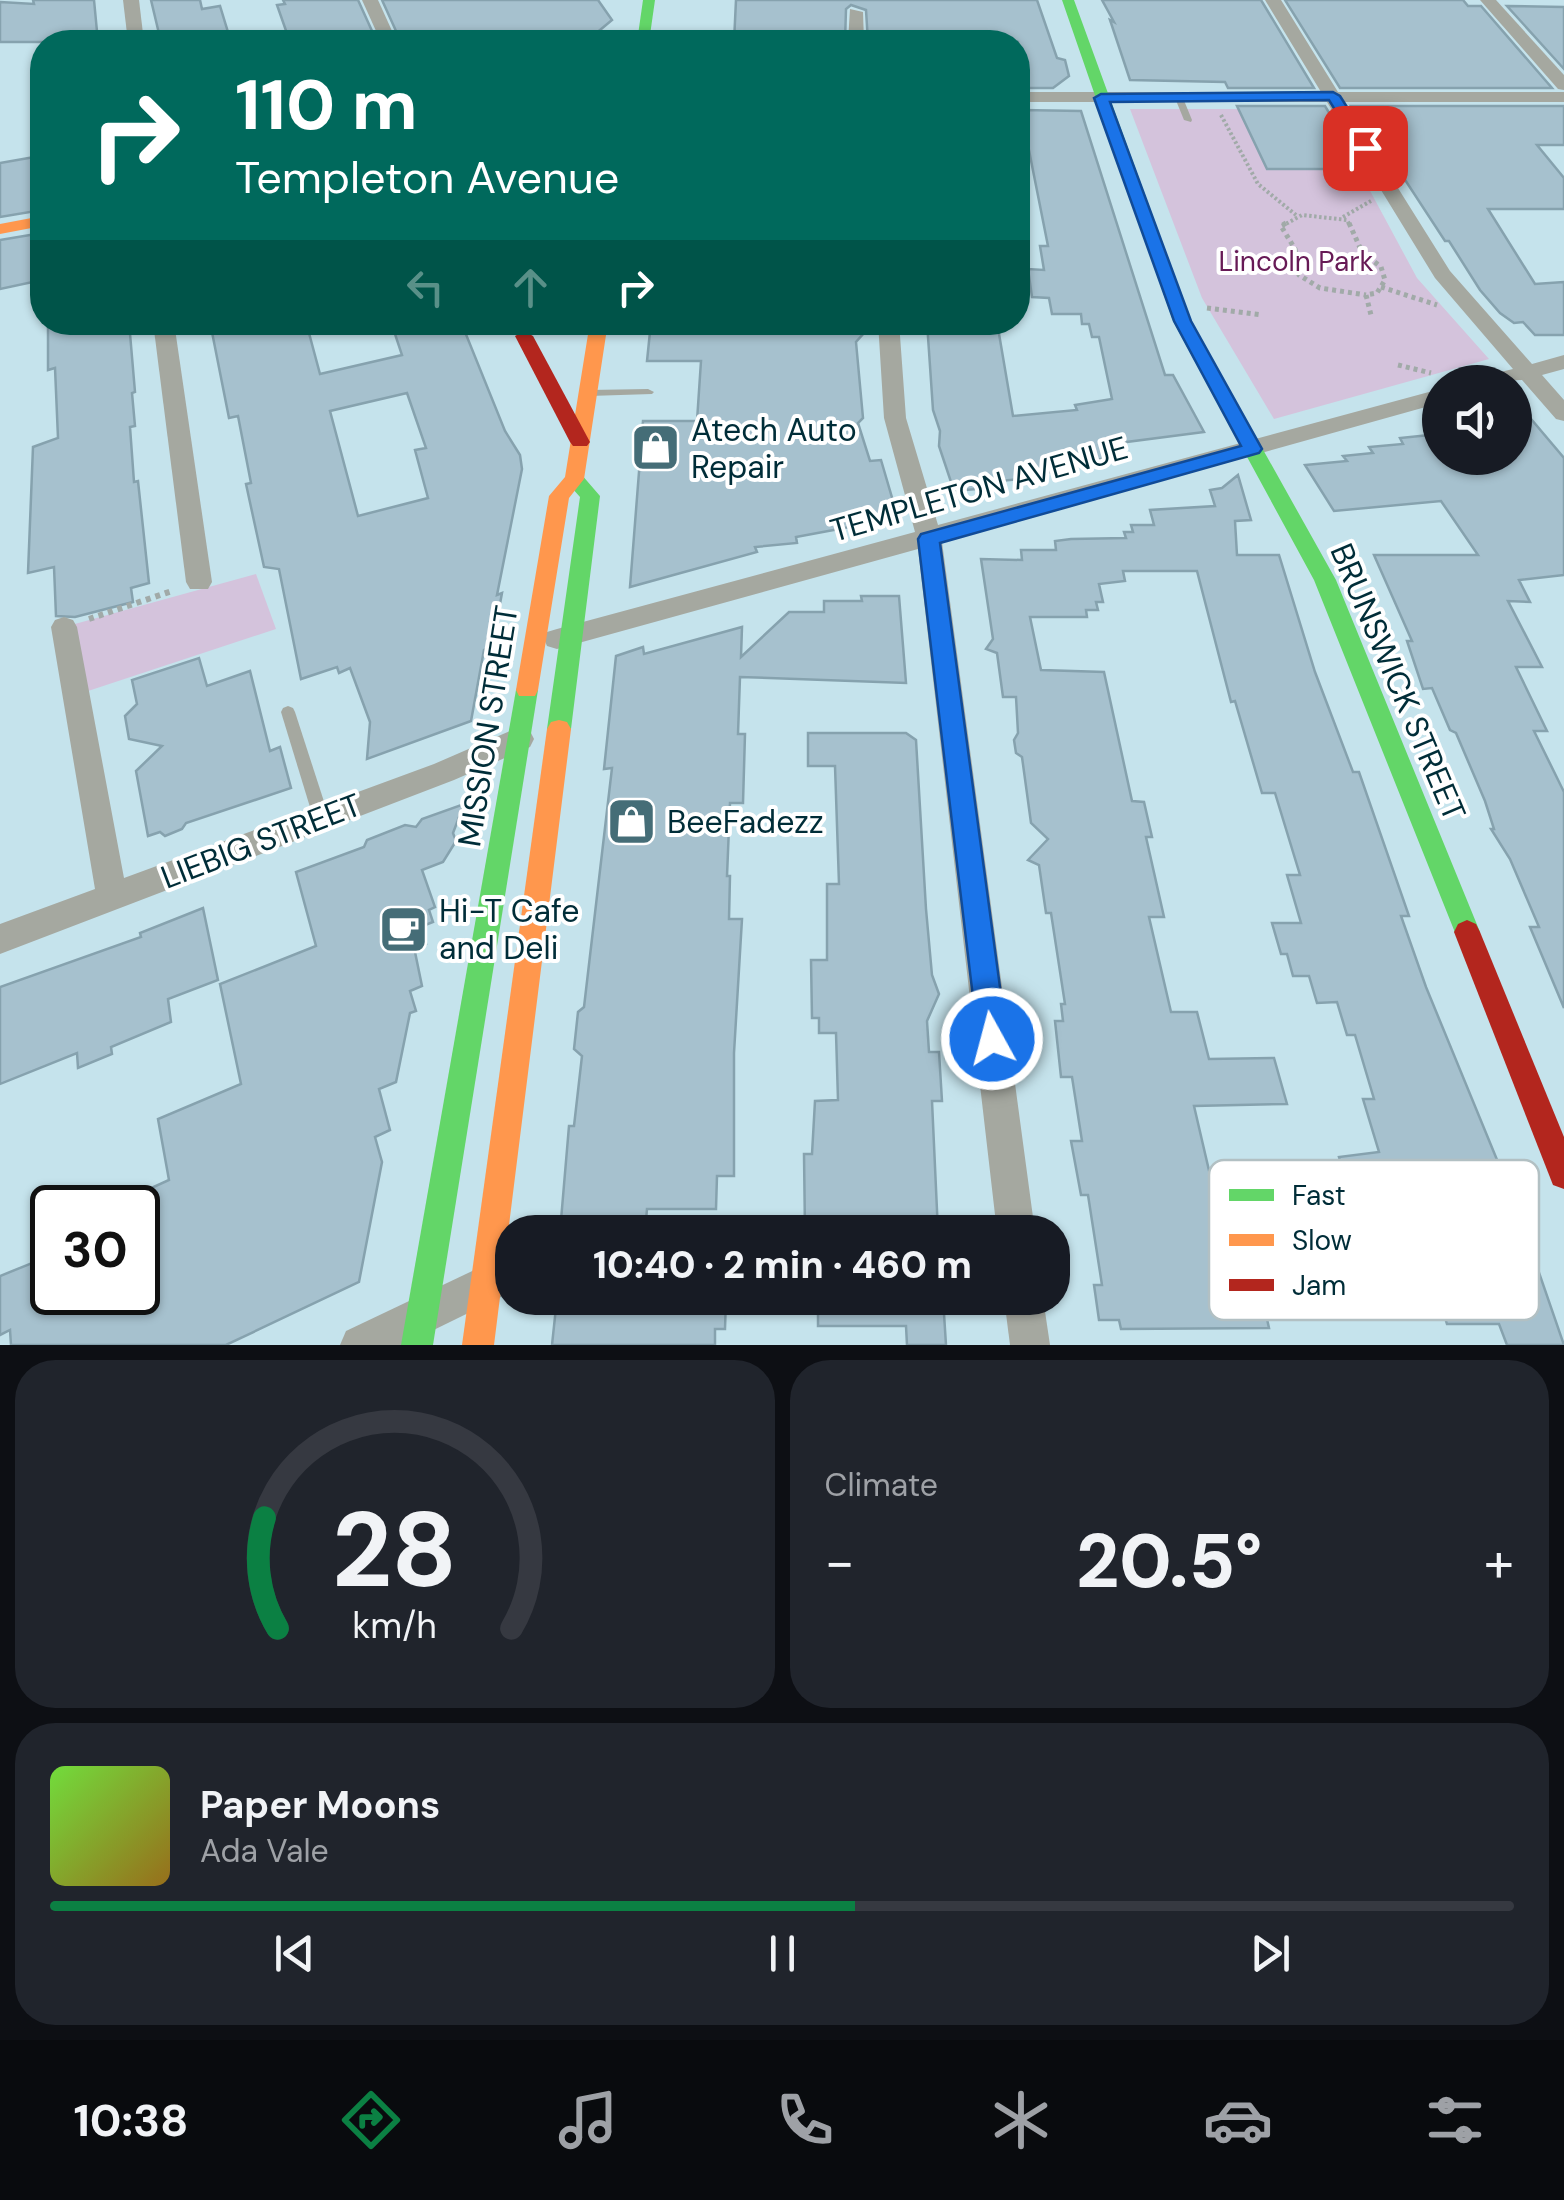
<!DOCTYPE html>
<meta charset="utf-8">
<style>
body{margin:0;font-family:"DM Sans",sans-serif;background:#20242c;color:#f1f3f6;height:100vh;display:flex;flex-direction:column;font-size:38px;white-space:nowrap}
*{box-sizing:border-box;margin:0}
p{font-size:32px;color:#9ea1a6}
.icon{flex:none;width:55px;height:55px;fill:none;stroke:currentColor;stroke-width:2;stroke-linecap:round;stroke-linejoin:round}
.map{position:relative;height:1345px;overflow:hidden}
.panel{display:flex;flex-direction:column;gap:15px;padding:15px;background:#0d0f14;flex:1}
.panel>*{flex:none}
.hud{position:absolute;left:30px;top:30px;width:1000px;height:305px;border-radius:40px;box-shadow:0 2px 8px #0004;background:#00695c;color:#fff;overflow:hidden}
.controls{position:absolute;left:1422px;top:365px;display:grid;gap:20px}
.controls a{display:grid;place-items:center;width:110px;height:110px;border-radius:50%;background:#171b24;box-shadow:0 2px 8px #0004;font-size:50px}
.speed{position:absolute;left:30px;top:1185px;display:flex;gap:20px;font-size:50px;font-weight:700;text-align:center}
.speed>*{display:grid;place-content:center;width:130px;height:130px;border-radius:50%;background:#171b24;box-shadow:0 2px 8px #0004;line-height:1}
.speed .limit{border:5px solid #111;border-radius:15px;background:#fff;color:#111}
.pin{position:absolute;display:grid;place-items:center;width:85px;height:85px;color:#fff;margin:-42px;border-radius:20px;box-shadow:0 5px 15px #0006}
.me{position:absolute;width:110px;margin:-55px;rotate:353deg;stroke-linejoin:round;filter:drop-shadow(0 0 8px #0008)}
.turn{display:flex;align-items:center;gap:35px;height:210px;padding:0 40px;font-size:45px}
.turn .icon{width:130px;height:130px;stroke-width:2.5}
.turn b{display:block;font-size:70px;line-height:85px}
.lanes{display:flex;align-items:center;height:95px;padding:0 40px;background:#0003;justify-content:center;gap:50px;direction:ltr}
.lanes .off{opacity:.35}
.big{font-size:75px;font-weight:800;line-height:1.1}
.panel .card{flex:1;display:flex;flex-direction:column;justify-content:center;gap:15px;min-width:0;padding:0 35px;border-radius:40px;background:#20242c}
.panel .dial{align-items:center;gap:0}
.dial svg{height:260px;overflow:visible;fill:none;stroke:#363941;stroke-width:7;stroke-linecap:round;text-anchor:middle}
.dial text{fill:#f1f3f6;stroke:none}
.song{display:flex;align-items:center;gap:30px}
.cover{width:120px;height:120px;border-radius:15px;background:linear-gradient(135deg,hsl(100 70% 55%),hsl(40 70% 35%))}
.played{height:10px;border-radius:5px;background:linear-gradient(90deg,#0b8043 55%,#363941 55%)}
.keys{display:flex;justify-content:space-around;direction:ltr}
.heat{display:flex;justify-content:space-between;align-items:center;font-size:55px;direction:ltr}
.panel .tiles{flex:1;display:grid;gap:15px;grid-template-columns:1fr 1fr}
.card:last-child{grid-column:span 2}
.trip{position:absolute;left:495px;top:1215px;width:575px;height:100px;border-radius:40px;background:#171b24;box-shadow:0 2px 8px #0004;font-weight:800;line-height:100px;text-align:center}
.dock{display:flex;height:160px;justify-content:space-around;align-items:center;background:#090b0e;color:#9ea1a6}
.dock .icon{width:70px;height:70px}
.dock .on{color:#0b8043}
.dock b{font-size:45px;color:#f1f3f6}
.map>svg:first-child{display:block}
</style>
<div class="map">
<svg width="1564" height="1345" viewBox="0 0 1564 1345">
<rect width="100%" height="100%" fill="#c5e3ec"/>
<!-- green -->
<g fill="#d4c3dc">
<path d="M 1130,109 L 1326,109 L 1417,278 L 1489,359 L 1274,419 L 1202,298 Z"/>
<path d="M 256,574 L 276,629 L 76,695 L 64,627 Z"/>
</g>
<!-- building -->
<g fill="#a6c1ce" stroke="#86a2ae" stroke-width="2.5" fill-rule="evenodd">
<path d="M 33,0 L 94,0 L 98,42 L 0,42 L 0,2 L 34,4 Z"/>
<path d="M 151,0 L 200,0 L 202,9 L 220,6 L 231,42 L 161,42 Z"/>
<path d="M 283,0 L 358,0 L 377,42 L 290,42 L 277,5 L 285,4 Z"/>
<path d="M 382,0 L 598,0 L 612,20 L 594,35 L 599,42 L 401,42 Z"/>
<path d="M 736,0 L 1037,0 L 1057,58 L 1065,60 L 1069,76 L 1053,88 L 1022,88 L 1018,42 L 868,42 L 866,10 L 851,5 L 846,9 L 845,42 L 734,42 Z"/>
<path d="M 1102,0 L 1261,0 L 1314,88 L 1228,88 L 1225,82 L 1130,80 L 1110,20 L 1114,22 Z"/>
<path d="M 1285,0 L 1463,0 L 1468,6 L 1481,6 L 1552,88 L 1340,88 Z"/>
<path d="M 1507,6 L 1564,7 L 1564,69 Z"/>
<path d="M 1237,106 L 1325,106 L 1363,169 L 1267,169 Z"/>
<path d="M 1351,106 L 1564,106 L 1564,145 L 1537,145 L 1564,178 L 1564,209 L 1488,209 L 1535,284 L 1564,282 L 1564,335 L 1535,335 L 1523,322 L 1514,323 L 1500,313 L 1480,290 L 1449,241 L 1445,241 L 1398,169 L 1390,169 Z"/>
<path d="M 1021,110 L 1081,111 L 1165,375 L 1173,375 L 1204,432 L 1119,443 L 1112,457 L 1051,468 L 1053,472 L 1020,475 L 1021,479 L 988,482 L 990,488 L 954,491 L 939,446 L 940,431 L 933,410 L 927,322 L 997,322 L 1013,416 L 1077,410 L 1075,405 L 1112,399 L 1099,337 L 1092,337 L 1089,324 L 1082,324 L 1081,314 L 1052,314 L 1049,298 L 1032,297 L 1028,269 L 1044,270 L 1040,246 L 1048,246 Z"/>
<path d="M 40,156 L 42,210 L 0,217 L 0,163 Z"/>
<path d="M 42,233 L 42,280 L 0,289 L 0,240 Z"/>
<path d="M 48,322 L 129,322 L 135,392 L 132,393 L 135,426 L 130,427 L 134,482 L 138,481 L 149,583 L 131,588 L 133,602 L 75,617 L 56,616 L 54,567 L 28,573 L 33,447 L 58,438 L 55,368 L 48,370 Z"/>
<path d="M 210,322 L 306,322 L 320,374 L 402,355 L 391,322 L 461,322 L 505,431 L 520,455 L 522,469 L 497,595 L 502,593 L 492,647 L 484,650 L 471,721 L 367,759 L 370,722 L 350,668 L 339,673 L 337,667 L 301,679 L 279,569 L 264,567 L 246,484 L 251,483 L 238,416 L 229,418 ZM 407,393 L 426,448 L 415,450 L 428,498 L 358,516 L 330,411 Z"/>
<path d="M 651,322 L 874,322 L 856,342 L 863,418 L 858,423 L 870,461 L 881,460 L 898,518 L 796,537 L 797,543 L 755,547 L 757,552 L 630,587 L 643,421 L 697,421 L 701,361 L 647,361 Z"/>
<path d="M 1515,400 L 1564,458 L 1564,575 L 1519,580 L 1530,602 L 1508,601 L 1542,667 L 1516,667 L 1547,731 L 1534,731 L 1564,792 L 1564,1008 L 1530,927 L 1539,927 L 1510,859 L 1491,829 L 1494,829 L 1485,801 L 1456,733 L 1450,730 L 1432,688 L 1423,689 L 1407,641 L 1412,641 L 1374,555 L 1478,555 L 1441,501 L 1334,511 L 1305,465 L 1347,461 L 1343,456 L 1373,453 L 1369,447 L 1403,444 L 1400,438 L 1440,434 L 1440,458 L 1515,458 Z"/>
<path d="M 1238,475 L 1251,520 L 1235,521 L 1237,555 L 1279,555 L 1315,672 L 1353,772 L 1359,772 L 1409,916 L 1401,916 L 1426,987 L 1516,1206 L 1564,1345 L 1507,1345 L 1499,1324 L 1447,1324 L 1410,1206 L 1353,1206 L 1339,1157 L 1379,1152 L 1363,1099 L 1374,1099 L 1355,1035 L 1347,1035 L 1337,1002 L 1317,1003 L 1309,976 L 1293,976 L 1287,954 L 1281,954 L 1272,923 L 1301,923 L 1287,875 L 1300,875 L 1275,793 L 1262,793 L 1235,701 L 1231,702 L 1197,571 L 1123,571 L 1125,581 L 1099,584 L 1103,602 L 1096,602 L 1098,610 L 1086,610 L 1087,617 L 1030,617 L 1041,670 L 1104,672 L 1132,801 L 1144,802 L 1152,837 L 1146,837 L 1164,917 L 1149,917 L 1171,1012 L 1197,1012 L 1209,1059 L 1274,1058 L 1287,1104 L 1194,1106 L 1231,1265 L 1255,1265 L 1269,1328 L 1121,1329 L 1119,1320 L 1099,1320 L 1094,1285 L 1102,1285 L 1088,1195 L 1081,1195 L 1071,1141 L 1082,1141 L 1072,1077 L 1061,1077 L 1055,1021 L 1063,1021 L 1061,1004 L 1065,1004 L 1051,913 L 1046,913 L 1039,865 L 1028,860 L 1048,839 L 1031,823 L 1022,757 L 1016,753 L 1014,740 L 1018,733 L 1016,697 L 1003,697 L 997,653 L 986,649 L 993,639 L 981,559 L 1022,560 L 1021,550 L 1056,550 L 1055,541 L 1071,539 L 1126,538 L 1124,532 L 1133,532 L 1131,525 L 1154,525 L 1150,510 L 1215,506 L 1210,490 L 1222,488 Z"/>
<path d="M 861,596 L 899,596 L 906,683 L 740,677 L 738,734 L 745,734 L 743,803 L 730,803 L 727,876 L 730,876 L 729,919 L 742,919 L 734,1053 L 734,1176 L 717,1176 L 716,1209 L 647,1209 L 645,1232 L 560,1232 L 569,1126 L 574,1126 L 582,1056 L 574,1049 L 578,1012 L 584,1007 L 612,768 L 604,769 L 616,656 L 643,647 L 644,654 L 742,627 L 741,657 L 789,612 L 824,612 L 824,601 L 862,601 Z"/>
<path d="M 199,658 L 207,686 L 250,671 L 270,751 L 280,747 L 291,788 L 186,823 L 182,829 L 165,836 L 160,832 L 148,836 L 136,771 L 162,746 L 129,739 L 125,716 L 137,704 L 132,680 Z"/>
<path d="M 808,733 L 906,733 L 916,740 L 926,909 L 932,975 L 939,994 L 927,1021 L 929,1052 L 939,1052 L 942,1101 L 932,1101 L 938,1232 L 805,1232 L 804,1154 L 812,1154 L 815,1101 L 838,1100 L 836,1033 L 819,1033 L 819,1018 L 812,1018 L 811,960 L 827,960 L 827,884 L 839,884 L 835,766 L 808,766 Z"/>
<path d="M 464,804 L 453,833 L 456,841 L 443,862 L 422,870 L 435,907 L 429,910 L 433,922 L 420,927 L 426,944 L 415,952 L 422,986 L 410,991 L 416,1011 L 410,1013 L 396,1082 L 379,1089 L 390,1130 L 375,1137 L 382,1162 L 359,1282 L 226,1345 L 11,1345 L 10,1330 L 0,1335 L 0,1276 L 52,1255 L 52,1292 L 138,1292 L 138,1194 L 169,1180 L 158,1119 L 241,1084 L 220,984 L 316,946 L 296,872 L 364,847 L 367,840 L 405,825 L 416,827 L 422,819 Z"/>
<path d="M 203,908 L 218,980 L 168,999 L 171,1022 L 111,1047 L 112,1054 L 78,1068 L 77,1053 L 0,1084 L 0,987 L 141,937 L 140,933 Z"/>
<path d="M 557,1298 L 726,1298 L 725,1329 L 715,1329 L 715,1345 L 552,1345 Z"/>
<path d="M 818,1298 L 943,1298 L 946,1345 L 907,1345 L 906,1326 L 818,1326 Z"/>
</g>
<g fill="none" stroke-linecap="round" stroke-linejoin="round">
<!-- path-far2 -->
<g stroke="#a1aaa8" stroke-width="4" stroke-dasharray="2.5 2.5" stroke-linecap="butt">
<path d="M 1221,115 L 1258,184 L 1296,215"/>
<path d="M 1343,217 L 1371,201"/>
<path d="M 1282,226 L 1302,215 L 1347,220 L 1350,226"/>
</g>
<!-- path-far1 -->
<g stroke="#a1aaa8" stroke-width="5" stroke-dasharray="4 4" stroke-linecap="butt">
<path d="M 1286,223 L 1281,226 L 1295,249 L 1299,275 L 1320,288 L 1366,295"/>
<path d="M 1349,223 L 1362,252 L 1381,267 L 1385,280 L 1377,293 L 1366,295"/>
<path d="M 1381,287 L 1437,305"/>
<path d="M 1366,295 L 1371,315"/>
<path d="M 1207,308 L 1262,315"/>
<path d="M 1398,365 L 1431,373"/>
</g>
<!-- path -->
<path stroke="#a1aaa8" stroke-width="6" stroke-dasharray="5 5" stroke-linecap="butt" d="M 89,619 L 172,591"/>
<!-- lane -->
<g fill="#a5a8a0" fill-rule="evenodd">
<path d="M 642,30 L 688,30 L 692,32 L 688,34 L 642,34 Z"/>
<path d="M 1179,95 L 1183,98 L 1192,120 L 1191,122 L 1184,120 L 1175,98 Z"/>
<path d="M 648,389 L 654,392 L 652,394 L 589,396 L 583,393 L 589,390 Z"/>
<path d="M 288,706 L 293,708 L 295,712 L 329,817 L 326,821 L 321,823 L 316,821 L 313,817 L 281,712 L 283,708 Z"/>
</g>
<!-- street -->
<g fill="#a5a8a0" fill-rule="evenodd">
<path d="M 123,0 L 139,0 L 144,42 L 128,42 Z"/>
<path d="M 362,0 L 378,0 L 397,42 L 381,42 Z"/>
<path d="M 1265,0 L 1281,0 L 1338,92 L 1564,92 L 1564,102 L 1344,102 L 1450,271 L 1532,364 L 1564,355 L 1564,369 L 1542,375 L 1564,400 L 1564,421 L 1556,419 L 1522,380 L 1477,382 L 1480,377 L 1513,369 L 1435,278 L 1327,102 L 1018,102 L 1018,92 L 1321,92 Z"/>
<path d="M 1480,0 L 1496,0 L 1564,75 L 1564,90 L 1558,89 Z"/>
<path d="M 850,9 L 863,12 L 864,42 L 848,42 Z"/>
<path d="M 153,322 L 174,322 L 212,582 L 208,589 L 190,589 L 186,582 Z"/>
<path d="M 878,322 L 899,322 L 906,418 L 938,525 L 1440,389 L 1440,403 L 942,542 L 1035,1232 L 997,1232 L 918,549 L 557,649 L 547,646 L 544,639 L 547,632 L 557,629 L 915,532 L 884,418 Z"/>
<path d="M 64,617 L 73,620 L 77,627 L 124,878 L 434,764 L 510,731 L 520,728 L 530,731 L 534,739 L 530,747 L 454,780 L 0,954 L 0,924 L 95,889 L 51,627 L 55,620 Z"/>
<path d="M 487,1264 L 501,1269 L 506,1283 L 501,1297 L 403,1345 L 340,1345 L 346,1331 Z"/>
<path d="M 1004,1298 L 1043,1298 L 1050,1345 L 1010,1345 Z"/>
</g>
<!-- fast -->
<g fill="#63d668" fill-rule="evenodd">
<path d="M 643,0 L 655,0 L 649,42 L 637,42 Z"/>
<path d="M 1062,0 L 1074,0 L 1191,321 L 1336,580 L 1480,932 L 1476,940 L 1467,944 L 1458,940 L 1314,580 L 1173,321 Z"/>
<path d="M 574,472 L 581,474 L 600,496 L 571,729 L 567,736 L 551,736 L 547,729 L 580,497 L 564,479 Z"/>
<path d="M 527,681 L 535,684 L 538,690 L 433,1345 L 401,1345 L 516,690 L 519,684 Z"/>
</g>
<!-- slow -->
<g fill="#ff974d" fill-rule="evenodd">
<path d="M 42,216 L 42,226 L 0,234 L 0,224 Z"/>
<path d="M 590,322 L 608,322 L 584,479 L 569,498 L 538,690 L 535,696 L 519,696 L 516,690 L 549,496 L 565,477 Z"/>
<path d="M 559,720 L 567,722 L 571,729 L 494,1345 L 462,1345 L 547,729 L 551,722 Z"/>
</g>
<!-- jam -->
<g fill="#b3261e" fill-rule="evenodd">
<path d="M 524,331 L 533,336 L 590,442 L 587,446 L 573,446 L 570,442 L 515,336 Z"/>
<path d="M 1467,920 L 1476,924 L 1480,932 L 1564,1137 L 1564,1189 L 1553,1185 L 1454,932 L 1458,924 Z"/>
</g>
</g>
<!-- route -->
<path fill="#1a73e8" stroke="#114b97" stroke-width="2.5" d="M 1333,92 L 1340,96 L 1373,148 L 1370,151 L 1360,151 L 1329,100 L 1110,102 L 1191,321 L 1262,449 L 1259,453 L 940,543 L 1007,1039 L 1003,1049 L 992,1053 L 982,1049 L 978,1039 L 918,539 L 921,534 L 1241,446 L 1174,321 L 1094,98 L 1101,94 Z"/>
<!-- icons -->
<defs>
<symbol id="shop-square" viewBox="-11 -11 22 22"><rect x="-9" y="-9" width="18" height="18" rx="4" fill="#456d77" stroke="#fff"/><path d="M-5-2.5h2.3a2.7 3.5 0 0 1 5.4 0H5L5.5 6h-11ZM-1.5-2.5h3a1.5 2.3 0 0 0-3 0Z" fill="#fff"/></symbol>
<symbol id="cafe-square" viewBox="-11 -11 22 22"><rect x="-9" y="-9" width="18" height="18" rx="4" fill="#456d77" stroke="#fff"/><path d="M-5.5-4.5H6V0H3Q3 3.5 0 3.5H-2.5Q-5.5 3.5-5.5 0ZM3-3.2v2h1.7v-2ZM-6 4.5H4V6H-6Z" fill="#fff"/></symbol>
</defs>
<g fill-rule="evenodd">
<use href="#shop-square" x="628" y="420" width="55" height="55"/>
<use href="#shop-square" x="604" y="794" width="55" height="55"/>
<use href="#cafe-square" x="376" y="902" width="55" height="55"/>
</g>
<g text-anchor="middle" stroke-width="8" stroke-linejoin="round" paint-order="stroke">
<!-- far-park labels -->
<g font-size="28" fill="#671a56" stroke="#fff">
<text x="1296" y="271">Lincoln Park</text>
</g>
<!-- poi labels -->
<g font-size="32" fill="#002d38" stroke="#fff" text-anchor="start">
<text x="691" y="441">Atech Auto<tspan x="691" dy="37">Repair</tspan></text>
<text x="667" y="833">BeeFadezz</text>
<text x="439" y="922">Hi-T Cafe<tspan x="439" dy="37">and Deli</tspan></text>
</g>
<!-- street labels -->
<g font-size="32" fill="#002d38" stroke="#fff">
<text transform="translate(979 489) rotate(-16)" y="11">TEMPLETON AVENUE</text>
<text transform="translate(1398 682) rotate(67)" y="11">BRUNSWICK STREET</text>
<text transform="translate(488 726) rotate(-81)" y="11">MISSION STREET</text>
<text transform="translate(261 841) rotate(-21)" y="11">LIEBIG STREET</text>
</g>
</g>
<!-- legend -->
<rect x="1209" y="1160" width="330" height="160" rx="15" fill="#fff" stroke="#b2c0c3" stroke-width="2.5"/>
<rect x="1229" y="1189" width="45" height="12" fill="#63d668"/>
<rect x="1229" y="1234" width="45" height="12" fill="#ff974d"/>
<rect x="1229" y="1279" width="45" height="12" fill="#b3261e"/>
<g font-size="28" fill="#002d38">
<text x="1292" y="1205">Fast</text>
<text x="1292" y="1250">Slow</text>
<text x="1292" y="1295">Jam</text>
</g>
</svg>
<div class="controls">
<a><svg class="icon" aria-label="sound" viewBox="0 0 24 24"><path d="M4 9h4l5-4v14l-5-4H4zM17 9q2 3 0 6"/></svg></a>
</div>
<div class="speed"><div class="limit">30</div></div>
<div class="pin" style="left:1365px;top:148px;background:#d93025"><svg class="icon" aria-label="arrive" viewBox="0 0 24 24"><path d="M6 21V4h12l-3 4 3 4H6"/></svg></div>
<svg class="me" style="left:992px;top:1039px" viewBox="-20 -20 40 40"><circle r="17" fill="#1a73e8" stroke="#fff" stroke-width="3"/><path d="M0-11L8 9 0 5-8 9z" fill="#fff"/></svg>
<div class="trip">10:40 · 2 min · 460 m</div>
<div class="hud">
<div class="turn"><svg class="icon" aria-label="right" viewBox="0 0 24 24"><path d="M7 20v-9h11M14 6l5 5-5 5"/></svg><div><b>110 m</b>Templeton Avenue</div></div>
<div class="lanes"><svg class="icon off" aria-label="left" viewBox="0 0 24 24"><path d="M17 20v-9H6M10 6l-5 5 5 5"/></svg><svg class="icon off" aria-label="ahead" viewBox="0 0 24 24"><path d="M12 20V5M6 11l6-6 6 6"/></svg><svg class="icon" aria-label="right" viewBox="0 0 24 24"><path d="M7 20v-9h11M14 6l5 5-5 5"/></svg></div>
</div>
</div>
<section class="panel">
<div class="tiles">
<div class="card dial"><svg viewBox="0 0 100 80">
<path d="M14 69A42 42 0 1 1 86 69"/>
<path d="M14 69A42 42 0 0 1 10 35" stroke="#0b8043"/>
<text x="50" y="56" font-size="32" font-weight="700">28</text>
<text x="50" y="72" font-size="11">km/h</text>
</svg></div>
<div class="card"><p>Climate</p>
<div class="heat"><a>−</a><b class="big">20.5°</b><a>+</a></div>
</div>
<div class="card">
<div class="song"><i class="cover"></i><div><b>Paper Moons</b><p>Ada Vale</p></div></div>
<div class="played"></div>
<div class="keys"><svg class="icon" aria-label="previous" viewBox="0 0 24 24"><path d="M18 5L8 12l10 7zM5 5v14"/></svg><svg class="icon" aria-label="pause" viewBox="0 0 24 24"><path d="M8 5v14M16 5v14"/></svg><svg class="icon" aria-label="next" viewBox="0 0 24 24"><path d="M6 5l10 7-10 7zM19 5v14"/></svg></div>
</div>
</div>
</section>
<nav class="dock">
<b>10:38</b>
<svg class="icon on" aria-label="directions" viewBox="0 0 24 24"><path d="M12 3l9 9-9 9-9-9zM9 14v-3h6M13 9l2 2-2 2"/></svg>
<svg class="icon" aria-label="music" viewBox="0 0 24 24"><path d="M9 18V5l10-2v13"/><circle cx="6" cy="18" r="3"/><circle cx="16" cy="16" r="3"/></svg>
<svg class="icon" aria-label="phone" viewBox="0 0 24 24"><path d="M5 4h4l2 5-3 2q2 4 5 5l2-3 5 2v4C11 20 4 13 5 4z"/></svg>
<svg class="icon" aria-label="climate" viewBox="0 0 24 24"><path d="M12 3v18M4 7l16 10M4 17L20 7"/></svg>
<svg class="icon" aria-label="car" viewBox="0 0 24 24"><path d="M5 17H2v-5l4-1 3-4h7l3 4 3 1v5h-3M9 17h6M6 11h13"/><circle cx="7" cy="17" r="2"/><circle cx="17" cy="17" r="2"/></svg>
<svg class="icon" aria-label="filters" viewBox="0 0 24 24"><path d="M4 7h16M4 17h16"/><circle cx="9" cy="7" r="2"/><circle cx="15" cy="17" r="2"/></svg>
</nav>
